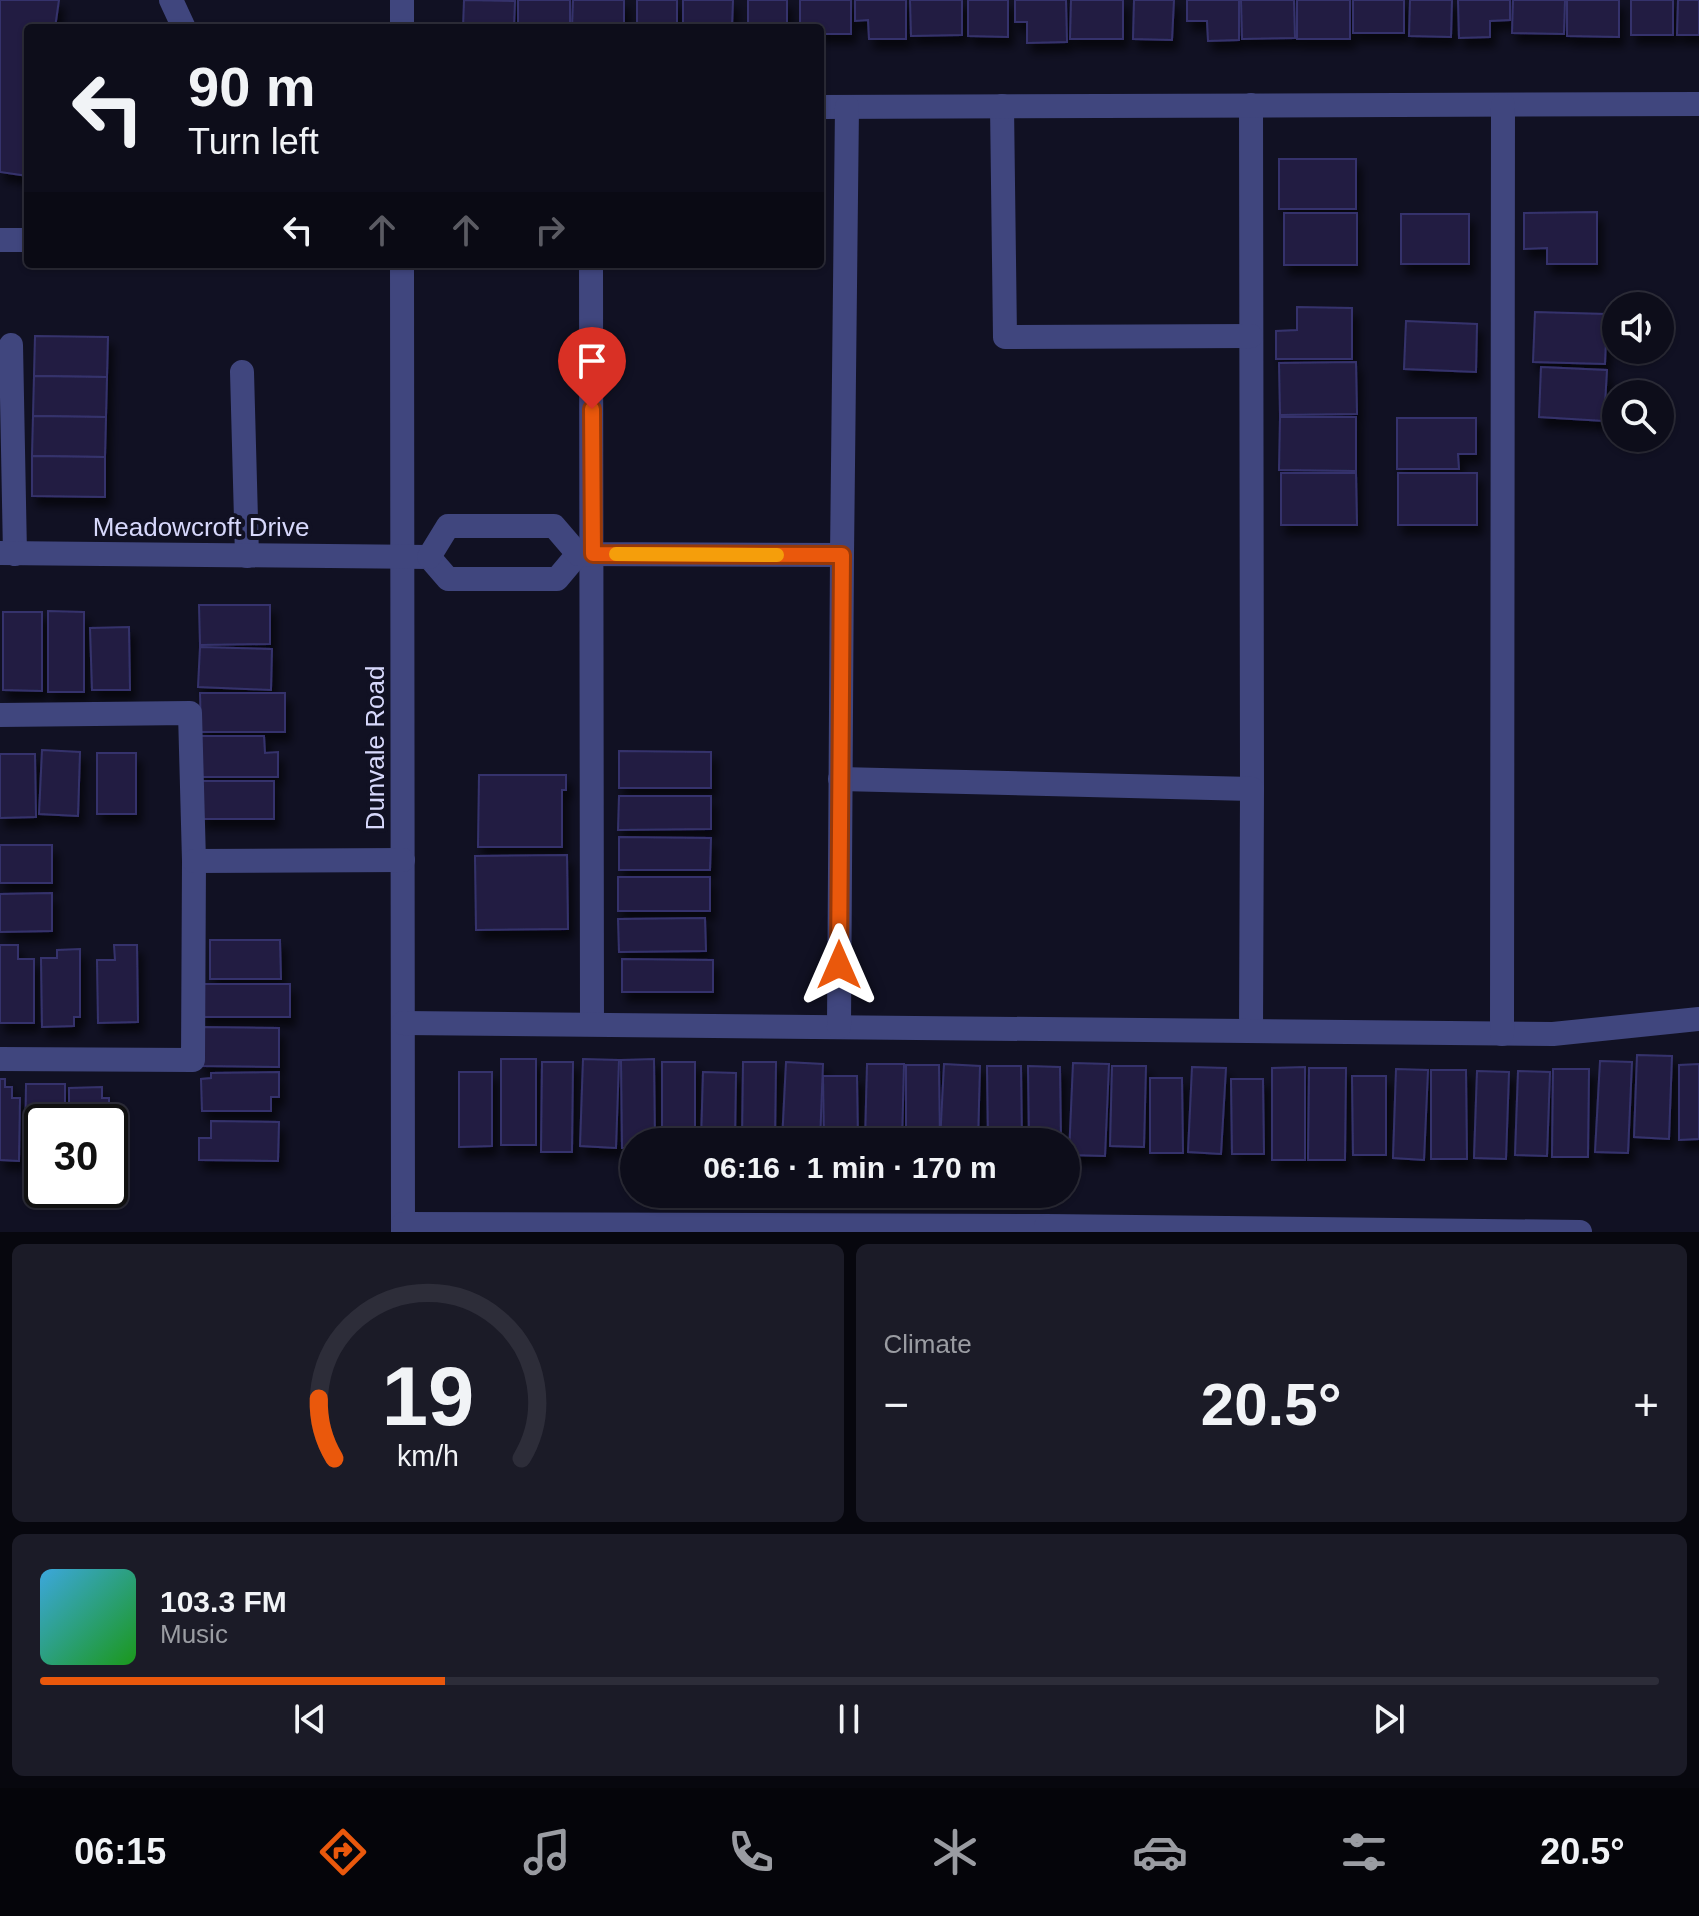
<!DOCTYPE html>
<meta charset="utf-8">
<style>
body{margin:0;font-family:Arial,sans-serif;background:#1b1b27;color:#f1f3f6;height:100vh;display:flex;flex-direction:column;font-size:30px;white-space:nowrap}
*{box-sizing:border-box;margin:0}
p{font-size:26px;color:#9a9ca2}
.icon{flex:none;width:44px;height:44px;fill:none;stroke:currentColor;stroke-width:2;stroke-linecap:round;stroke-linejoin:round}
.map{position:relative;height:1232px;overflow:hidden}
.panel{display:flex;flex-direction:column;gap:12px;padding:12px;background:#07070e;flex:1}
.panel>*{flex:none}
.top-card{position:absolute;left:24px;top:24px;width:800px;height:244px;border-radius:8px;box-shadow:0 2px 6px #0004,0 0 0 2px #2d2d39;background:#0d0d1a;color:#f1f3f6;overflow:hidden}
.controls{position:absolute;left:1602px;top:292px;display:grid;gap:16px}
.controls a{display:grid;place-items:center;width:72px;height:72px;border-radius:50%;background:#0d0d1a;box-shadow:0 2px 6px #0004,0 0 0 2px #2d2d39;font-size:40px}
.speed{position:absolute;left:24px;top:1104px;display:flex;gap:16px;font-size:40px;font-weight:700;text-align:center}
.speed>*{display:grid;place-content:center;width:104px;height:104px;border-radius:50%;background:#0d0d1a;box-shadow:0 2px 6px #0004,0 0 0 2px #2d2d39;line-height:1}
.speed .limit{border:4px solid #111;border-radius:12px;background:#fff;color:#111}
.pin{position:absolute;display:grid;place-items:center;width:68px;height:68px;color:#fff;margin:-82px -34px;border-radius:50% 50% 50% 0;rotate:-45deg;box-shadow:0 0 8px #0007}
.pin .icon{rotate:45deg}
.me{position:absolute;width:88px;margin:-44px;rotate:0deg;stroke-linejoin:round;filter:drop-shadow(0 0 6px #0008)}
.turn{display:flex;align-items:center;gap:28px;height:168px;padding:0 32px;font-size:36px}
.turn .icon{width:104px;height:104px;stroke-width:2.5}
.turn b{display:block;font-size:56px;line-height:68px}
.lanes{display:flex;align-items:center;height:76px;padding:0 32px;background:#0003;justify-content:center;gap:40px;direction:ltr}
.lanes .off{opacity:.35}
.big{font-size:60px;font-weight:600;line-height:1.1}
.panel .tile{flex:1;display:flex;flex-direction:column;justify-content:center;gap:12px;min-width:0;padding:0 28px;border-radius:12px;background:#1b1b27}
.panel .dial{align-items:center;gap:0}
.dial svg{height:208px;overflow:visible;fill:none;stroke:#2d2d39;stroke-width:7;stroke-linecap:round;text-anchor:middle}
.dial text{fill:#f1f3f6;stroke:none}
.song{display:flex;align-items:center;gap:24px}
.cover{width:96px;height:96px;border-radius:12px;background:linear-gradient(135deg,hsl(200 70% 55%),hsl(120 70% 35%))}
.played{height:8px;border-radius:4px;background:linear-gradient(90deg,#ea580c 25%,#2d2d39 25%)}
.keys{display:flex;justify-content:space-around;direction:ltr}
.heat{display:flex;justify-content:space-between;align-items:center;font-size:44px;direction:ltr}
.panel .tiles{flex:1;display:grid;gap:12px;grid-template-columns:1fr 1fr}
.tile:last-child{grid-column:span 2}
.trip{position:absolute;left:620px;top:1128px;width:460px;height:80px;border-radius:40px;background:#0d0d1a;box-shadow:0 2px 6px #0004,0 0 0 2px #2d2d39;font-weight:600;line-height:80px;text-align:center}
.menu{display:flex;height:128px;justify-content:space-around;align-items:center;background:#05050a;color:#9a9ca2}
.menu .icon{width:56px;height:56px}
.menu .on{color:#ea580c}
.menu b{font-size:36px;color:#f1f3f6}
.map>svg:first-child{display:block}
</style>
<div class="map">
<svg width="1699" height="1232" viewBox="0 0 1699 1232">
<defs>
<filter id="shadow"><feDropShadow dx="5" dy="9" stdDeviation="4" flood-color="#0009"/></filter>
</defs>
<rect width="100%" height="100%" fill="#111123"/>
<!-- building -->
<g fill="#211e42" stroke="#36336c" stroke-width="2" filter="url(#shadow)">
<path d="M 0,0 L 59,0 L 55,28 L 28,28 L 28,176 L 0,172 Z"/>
<path d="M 464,0 L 515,1 L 514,28 L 463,28 Z"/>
<rect x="518" y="0" width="52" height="28"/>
<path d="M 573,0 L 624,0 L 624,28 L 572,28 Z"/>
<rect x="637" y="0" width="40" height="28"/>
<path d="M 683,0 L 733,0 L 732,28 L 683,28 Z"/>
<rect x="748" y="0" width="39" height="28"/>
<path d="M 800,0 L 851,0 L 851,34 L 820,34 L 820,28 L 800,28 Z"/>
<path d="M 855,0 L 906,0 L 906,39 L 869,39 L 868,20 L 855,21 Z"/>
<path d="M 910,0 L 962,0 L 962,35 L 911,36 Z"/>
<path d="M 968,0 L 1008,0 L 1008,37 L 968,36 Z"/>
<path d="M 1015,0 L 1066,0 L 1067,42 L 1027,43 L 1027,22 L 1015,22 Z"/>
<path d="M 1071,0 L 1123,0 L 1123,39 L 1070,39 Z"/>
<path d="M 1134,0 L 1174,0 L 1172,40 L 1133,39 Z"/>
<path d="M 1187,0 L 1239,0 L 1239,40 L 1208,41 L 1207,21 L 1187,21 Z"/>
<path d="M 1241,0 L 1294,0 L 1295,38 L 1242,39 Z"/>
<rect x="1297" y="0" width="53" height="39"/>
<rect x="1353" y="0" width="51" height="33"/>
<path d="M 1410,0 L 1452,0 L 1451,37 L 1409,36 Z"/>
<path d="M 1458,0 L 1510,0 L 1510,20 L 1490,21 L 1490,37 L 1459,38 Z"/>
<path d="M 1513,0 L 1565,0 L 1564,34 L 1512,33 Z"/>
<path d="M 1567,0 L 1619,0 L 1619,37 L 1567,36 Z"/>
<rect x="1631" y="0" width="42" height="35"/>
<path d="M 1678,0 L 1699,0 L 1699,35 L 1677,35 Z"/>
<rect x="1279" y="159" width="77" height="50"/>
<path d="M 1597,212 L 1597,264 L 1547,264 L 1547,248 L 1524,249 L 1524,213 Z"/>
<rect x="1284" y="213" width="73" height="52"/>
<rect x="1401" y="214" width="68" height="50"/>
<path d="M 1297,307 L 1352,308 L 1352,359 L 1276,359 L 1276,331 L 1297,330 Z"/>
<path d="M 1535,312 L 1607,314 L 1605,364 L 1533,362 Z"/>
<path d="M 1406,321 L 1477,324 L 1476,372 L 1404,369 Z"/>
<path d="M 35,336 L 108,337 L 107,377 L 34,376 Z"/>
<path d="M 1356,362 L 1357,414 L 1280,415 L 1279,363 Z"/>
<path d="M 1541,367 L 1607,370 L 1604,421 L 1539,417 Z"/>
<path d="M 34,376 L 107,377 L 106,417 L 33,416 Z"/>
<path d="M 33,416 L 106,417 L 105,457 L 32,456 Z"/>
<path d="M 1280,417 L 1356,417 L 1356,471 L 1279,470 Z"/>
<path d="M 1397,418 L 1476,418 L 1476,454 L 1458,454 L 1459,469 L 1397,469 Z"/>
<path d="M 32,456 L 105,457 L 105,497 L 32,496 Z"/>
<path d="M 1281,473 L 1356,473 L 1357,525 L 1281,525 Z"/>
<rect x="1398" y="473" width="79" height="52"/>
<path d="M 199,605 L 270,605 L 270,644 L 200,645 Z"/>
<path d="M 48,611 L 84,612 L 84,692 L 48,692 Z"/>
<path d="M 3,612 L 42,612 L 42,691 L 3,690 Z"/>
<path d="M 129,627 L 130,690 L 92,690 L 90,628 Z"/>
<path d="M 200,647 L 272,649 L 271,690 L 198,687 Z"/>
<path d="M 200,693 L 285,693 L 285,732 L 201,732 Z"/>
<path d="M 199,736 L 264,736 L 265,753 L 278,752 L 278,777 L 199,777 Z"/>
<path d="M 42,750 L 80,752 L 78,816 L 39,814 Z"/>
<path d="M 619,751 L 711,752 L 711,788 L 619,788 Z"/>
<rect x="97" y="753" width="39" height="61"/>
<path d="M 0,754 L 35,754 L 36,817 L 0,818 Z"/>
<path d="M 479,775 L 566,775 L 566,790 L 562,790 L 562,847 L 478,847 Z"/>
<rect x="201" y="781" width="73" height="38"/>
<path d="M 619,796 L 711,796 L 711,829 L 618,830 Z"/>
<path d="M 619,837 L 711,838 L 710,870 L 619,870 Z"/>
<rect x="0" y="845" width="52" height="38"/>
<path d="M 567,855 L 568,929 L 476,930 L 475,856 Z"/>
<rect x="618" y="877" width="92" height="34"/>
<path d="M 52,893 L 52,931 L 0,932 L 0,894 Z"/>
<path d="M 705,918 L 706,951 L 619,952 L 618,919 Z"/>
<path d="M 210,940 L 280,940 L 281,979 L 210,979 Z"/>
<path d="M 0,945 L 18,945 L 18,959 L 34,959 L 34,1023 L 0,1023 Z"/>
<path d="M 114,945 L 137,945 L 138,1022 L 98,1023 L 97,960 L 115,960 Z"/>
<path d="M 80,949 L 80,1017 L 74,1017 L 74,1026 L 42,1027 L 41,958 L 57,958 L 57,950 Z"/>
<path d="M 622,959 L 713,960 L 713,992 L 622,992 Z"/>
<rect x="201" y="984" width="89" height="33"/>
<path d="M 202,1027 L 279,1028 L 279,1067 L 201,1066 Z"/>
<path d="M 1637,1055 L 1672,1056 L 1669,1139 L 1634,1137 Z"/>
<rect x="501" y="1059" width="35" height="86"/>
<path d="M 583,1059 L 619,1060 L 616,1148 L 580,1146 Z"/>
<path d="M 654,1059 L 655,1142 L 634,1142 L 634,1148 L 622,1148 L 621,1060 Z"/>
<path d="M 1600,1061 L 1632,1062 L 1628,1153 L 1595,1152 Z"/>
<path d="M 542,1062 L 573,1062 L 572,1152 L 541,1152 Z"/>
<rect x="662" y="1062" width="33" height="80"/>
<path d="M 743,1062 L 776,1062 L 775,1142 L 742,1142 Z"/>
<path d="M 786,1062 L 823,1064 L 820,1142 L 782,1142 Z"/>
<path d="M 1073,1063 L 1109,1064 L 1105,1156 L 1069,1155 Z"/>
<path d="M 867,1064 L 904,1064 L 902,1142 L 865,1142 Z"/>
<path d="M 944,1064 L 980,1066 L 978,1142 L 940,1142 Z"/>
<path d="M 1699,1064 L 1699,1139 L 1679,1140 L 1679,1065 Z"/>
<path d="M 906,1065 L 939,1065 L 940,1142 L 906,1142 Z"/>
<path d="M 987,1066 L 1021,1066 L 1022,1142 L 988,1142 Z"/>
<path d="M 1028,1066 L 1060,1067 L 1061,1142 L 1029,1142 Z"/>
<path d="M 1112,1066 L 1146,1066 L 1144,1147 L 1110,1146 Z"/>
<path d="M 1192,1067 L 1226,1068 L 1221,1154 L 1188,1152 Z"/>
<path d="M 1305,1067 L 1305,1160 L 1272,1160 L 1272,1068 Z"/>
<path d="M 1309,1068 L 1346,1068 L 1345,1160 L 1308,1160 Z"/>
<path d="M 1396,1069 L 1428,1070 L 1424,1160 L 1393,1158 Z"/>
<path d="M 1553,1069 L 1589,1069 L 1588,1157 L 1552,1157 Z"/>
<path d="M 1431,1070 L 1466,1070 L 1467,1159 L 1431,1159 Z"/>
<path d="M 1477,1071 L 1509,1072 L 1506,1159 L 1474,1158 Z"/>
<path d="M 1518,1071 L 1550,1072 L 1547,1156 L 1515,1155 Z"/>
<path d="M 279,1072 L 279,1097 L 271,1097 L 271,1111 L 202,1111 L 201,1079 L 211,1078 L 211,1073 Z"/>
<path d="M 459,1072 L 492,1072 L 492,1146 L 459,1147 Z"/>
<path d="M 703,1072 L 736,1073 L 735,1142 L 701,1142 Z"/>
<path d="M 823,1076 L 857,1076 L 858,1142 L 824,1142 Z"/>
<path d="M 1352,1076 L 1386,1076 L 1386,1155 L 1353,1155 Z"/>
<path d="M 1150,1078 L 1182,1078 L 1183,1153 L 1150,1153 Z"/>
<path d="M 0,1079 L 5,1079 L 5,1087 L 12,1087 L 12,1098 L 20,1098 L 19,1161 L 0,1160 Z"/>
<path d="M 1231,1079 L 1263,1079 L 1264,1154 L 1232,1154 Z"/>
<path d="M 26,1084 L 65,1084 L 65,1122 L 42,1122 L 42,1155 L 25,1155 Z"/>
<path d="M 102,1087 L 102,1098 L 109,1098 L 109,1122 L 69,1122 L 69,1088 Z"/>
<path d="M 211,1121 L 279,1122 L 278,1161 L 199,1160 L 199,1138 L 211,1138 Z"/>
</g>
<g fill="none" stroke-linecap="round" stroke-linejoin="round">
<!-- minor -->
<g stroke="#40467e" stroke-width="24">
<path d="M 171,0 L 184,28"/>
<path d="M 402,28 L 402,0"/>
<path d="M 1251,105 L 1252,789"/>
<path d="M 1002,106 L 1005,337 L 1251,336"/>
<path d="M 820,107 L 1699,104"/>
<path d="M 0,240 L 28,240"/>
<path d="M 402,264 L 403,1232"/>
<path d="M 591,264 L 592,1024"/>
<path d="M 11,345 L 15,554"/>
<path d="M 242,372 L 247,556"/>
<path d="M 0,553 L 429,557 L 448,579 L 557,579 L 578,554"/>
<path d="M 429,557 L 448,526 L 554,526 L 578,554 L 842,555 L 847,107"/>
<path d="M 0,715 L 190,713 L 194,861 L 193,1060 L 0,1059"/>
<path d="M 840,779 L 1252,789 L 1251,1031"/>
<path d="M 194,861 L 403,860"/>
<path d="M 403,1023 L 1553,1034 L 1699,1019"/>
<path d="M 839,1027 L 842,555"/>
<path d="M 1502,1034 L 1503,105"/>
<path d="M 403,1224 L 1046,1226"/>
<path d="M 1046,1232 L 1046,1226 L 1580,1232"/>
</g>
</g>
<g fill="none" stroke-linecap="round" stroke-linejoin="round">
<defs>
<path id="route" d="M 592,409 L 593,554 L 842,555 L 839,965"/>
</defs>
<!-- route casing -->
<use href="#route" stroke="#983908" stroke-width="20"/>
<!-- route -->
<use href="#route" stroke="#ea580c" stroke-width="14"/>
<!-- slow -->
<path stroke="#f59e0b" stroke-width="14" d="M 616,554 L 777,555"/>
</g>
<g text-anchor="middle" stroke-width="8" stroke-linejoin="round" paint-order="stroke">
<!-- street labels -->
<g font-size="26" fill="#d7d8fb" stroke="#111123">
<text x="201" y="536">Meadowcroft Drive</text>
<text transform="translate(375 748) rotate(-90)" y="9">Dunvale Road</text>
</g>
</g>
</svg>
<div class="controls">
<a><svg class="icon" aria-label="sound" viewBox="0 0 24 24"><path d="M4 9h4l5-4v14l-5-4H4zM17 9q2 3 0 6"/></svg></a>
<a><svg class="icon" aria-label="search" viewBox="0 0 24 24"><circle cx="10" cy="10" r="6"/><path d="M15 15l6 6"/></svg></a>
</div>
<div class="speed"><div class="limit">30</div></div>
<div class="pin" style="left:592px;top:409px;background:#d93025"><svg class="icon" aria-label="arrive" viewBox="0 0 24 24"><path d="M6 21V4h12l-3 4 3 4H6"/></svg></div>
<svg class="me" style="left:839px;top:965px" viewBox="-20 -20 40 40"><path d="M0-17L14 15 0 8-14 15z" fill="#ea580c" stroke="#fff" stroke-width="4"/></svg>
<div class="trip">06:16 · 1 min · 170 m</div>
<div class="top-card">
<div class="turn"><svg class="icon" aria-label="left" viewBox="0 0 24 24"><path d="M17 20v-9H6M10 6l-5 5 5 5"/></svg><div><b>90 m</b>Turn left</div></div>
<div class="lanes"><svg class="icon" aria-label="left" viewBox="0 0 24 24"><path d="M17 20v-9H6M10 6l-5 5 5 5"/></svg><svg class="icon off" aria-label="ahead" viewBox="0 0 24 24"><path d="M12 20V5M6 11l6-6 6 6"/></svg><svg class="icon off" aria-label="ahead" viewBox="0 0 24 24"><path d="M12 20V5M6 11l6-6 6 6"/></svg><svg class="icon off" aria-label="right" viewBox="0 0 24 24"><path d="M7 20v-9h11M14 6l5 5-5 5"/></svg></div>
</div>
</div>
<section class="panel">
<div class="tiles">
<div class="tile dial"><svg viewBox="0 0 100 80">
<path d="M14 69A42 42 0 1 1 86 69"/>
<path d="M14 69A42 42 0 0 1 8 46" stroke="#ea580c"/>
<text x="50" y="56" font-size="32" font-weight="700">19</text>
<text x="50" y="72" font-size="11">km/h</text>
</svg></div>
<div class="tile"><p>Climate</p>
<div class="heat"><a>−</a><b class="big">20.5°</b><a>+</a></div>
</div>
<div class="tile">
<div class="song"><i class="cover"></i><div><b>103.3 FM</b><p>Music</p></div></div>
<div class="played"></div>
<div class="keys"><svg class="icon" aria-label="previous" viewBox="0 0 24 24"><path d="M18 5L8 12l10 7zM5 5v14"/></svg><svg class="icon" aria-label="pause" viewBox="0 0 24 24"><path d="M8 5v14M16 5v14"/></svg><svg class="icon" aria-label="next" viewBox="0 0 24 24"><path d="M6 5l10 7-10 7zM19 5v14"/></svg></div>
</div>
</div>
</section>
<nav class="menu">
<b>06:15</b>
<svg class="icon on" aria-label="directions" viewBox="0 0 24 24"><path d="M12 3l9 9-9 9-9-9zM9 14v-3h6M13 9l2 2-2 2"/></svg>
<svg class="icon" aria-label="music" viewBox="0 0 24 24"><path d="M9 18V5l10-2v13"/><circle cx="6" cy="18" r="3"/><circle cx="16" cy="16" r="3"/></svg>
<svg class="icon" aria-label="phone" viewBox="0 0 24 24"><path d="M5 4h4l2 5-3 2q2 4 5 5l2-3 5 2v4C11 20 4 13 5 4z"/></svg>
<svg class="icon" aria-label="climate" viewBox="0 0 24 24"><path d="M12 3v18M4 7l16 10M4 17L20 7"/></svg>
<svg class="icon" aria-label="car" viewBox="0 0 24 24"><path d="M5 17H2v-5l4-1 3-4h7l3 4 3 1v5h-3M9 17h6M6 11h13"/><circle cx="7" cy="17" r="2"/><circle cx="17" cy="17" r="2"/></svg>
<svg class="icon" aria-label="filters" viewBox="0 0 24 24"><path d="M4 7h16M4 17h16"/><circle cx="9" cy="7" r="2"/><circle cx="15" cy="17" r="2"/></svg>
<b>20.5°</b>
</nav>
